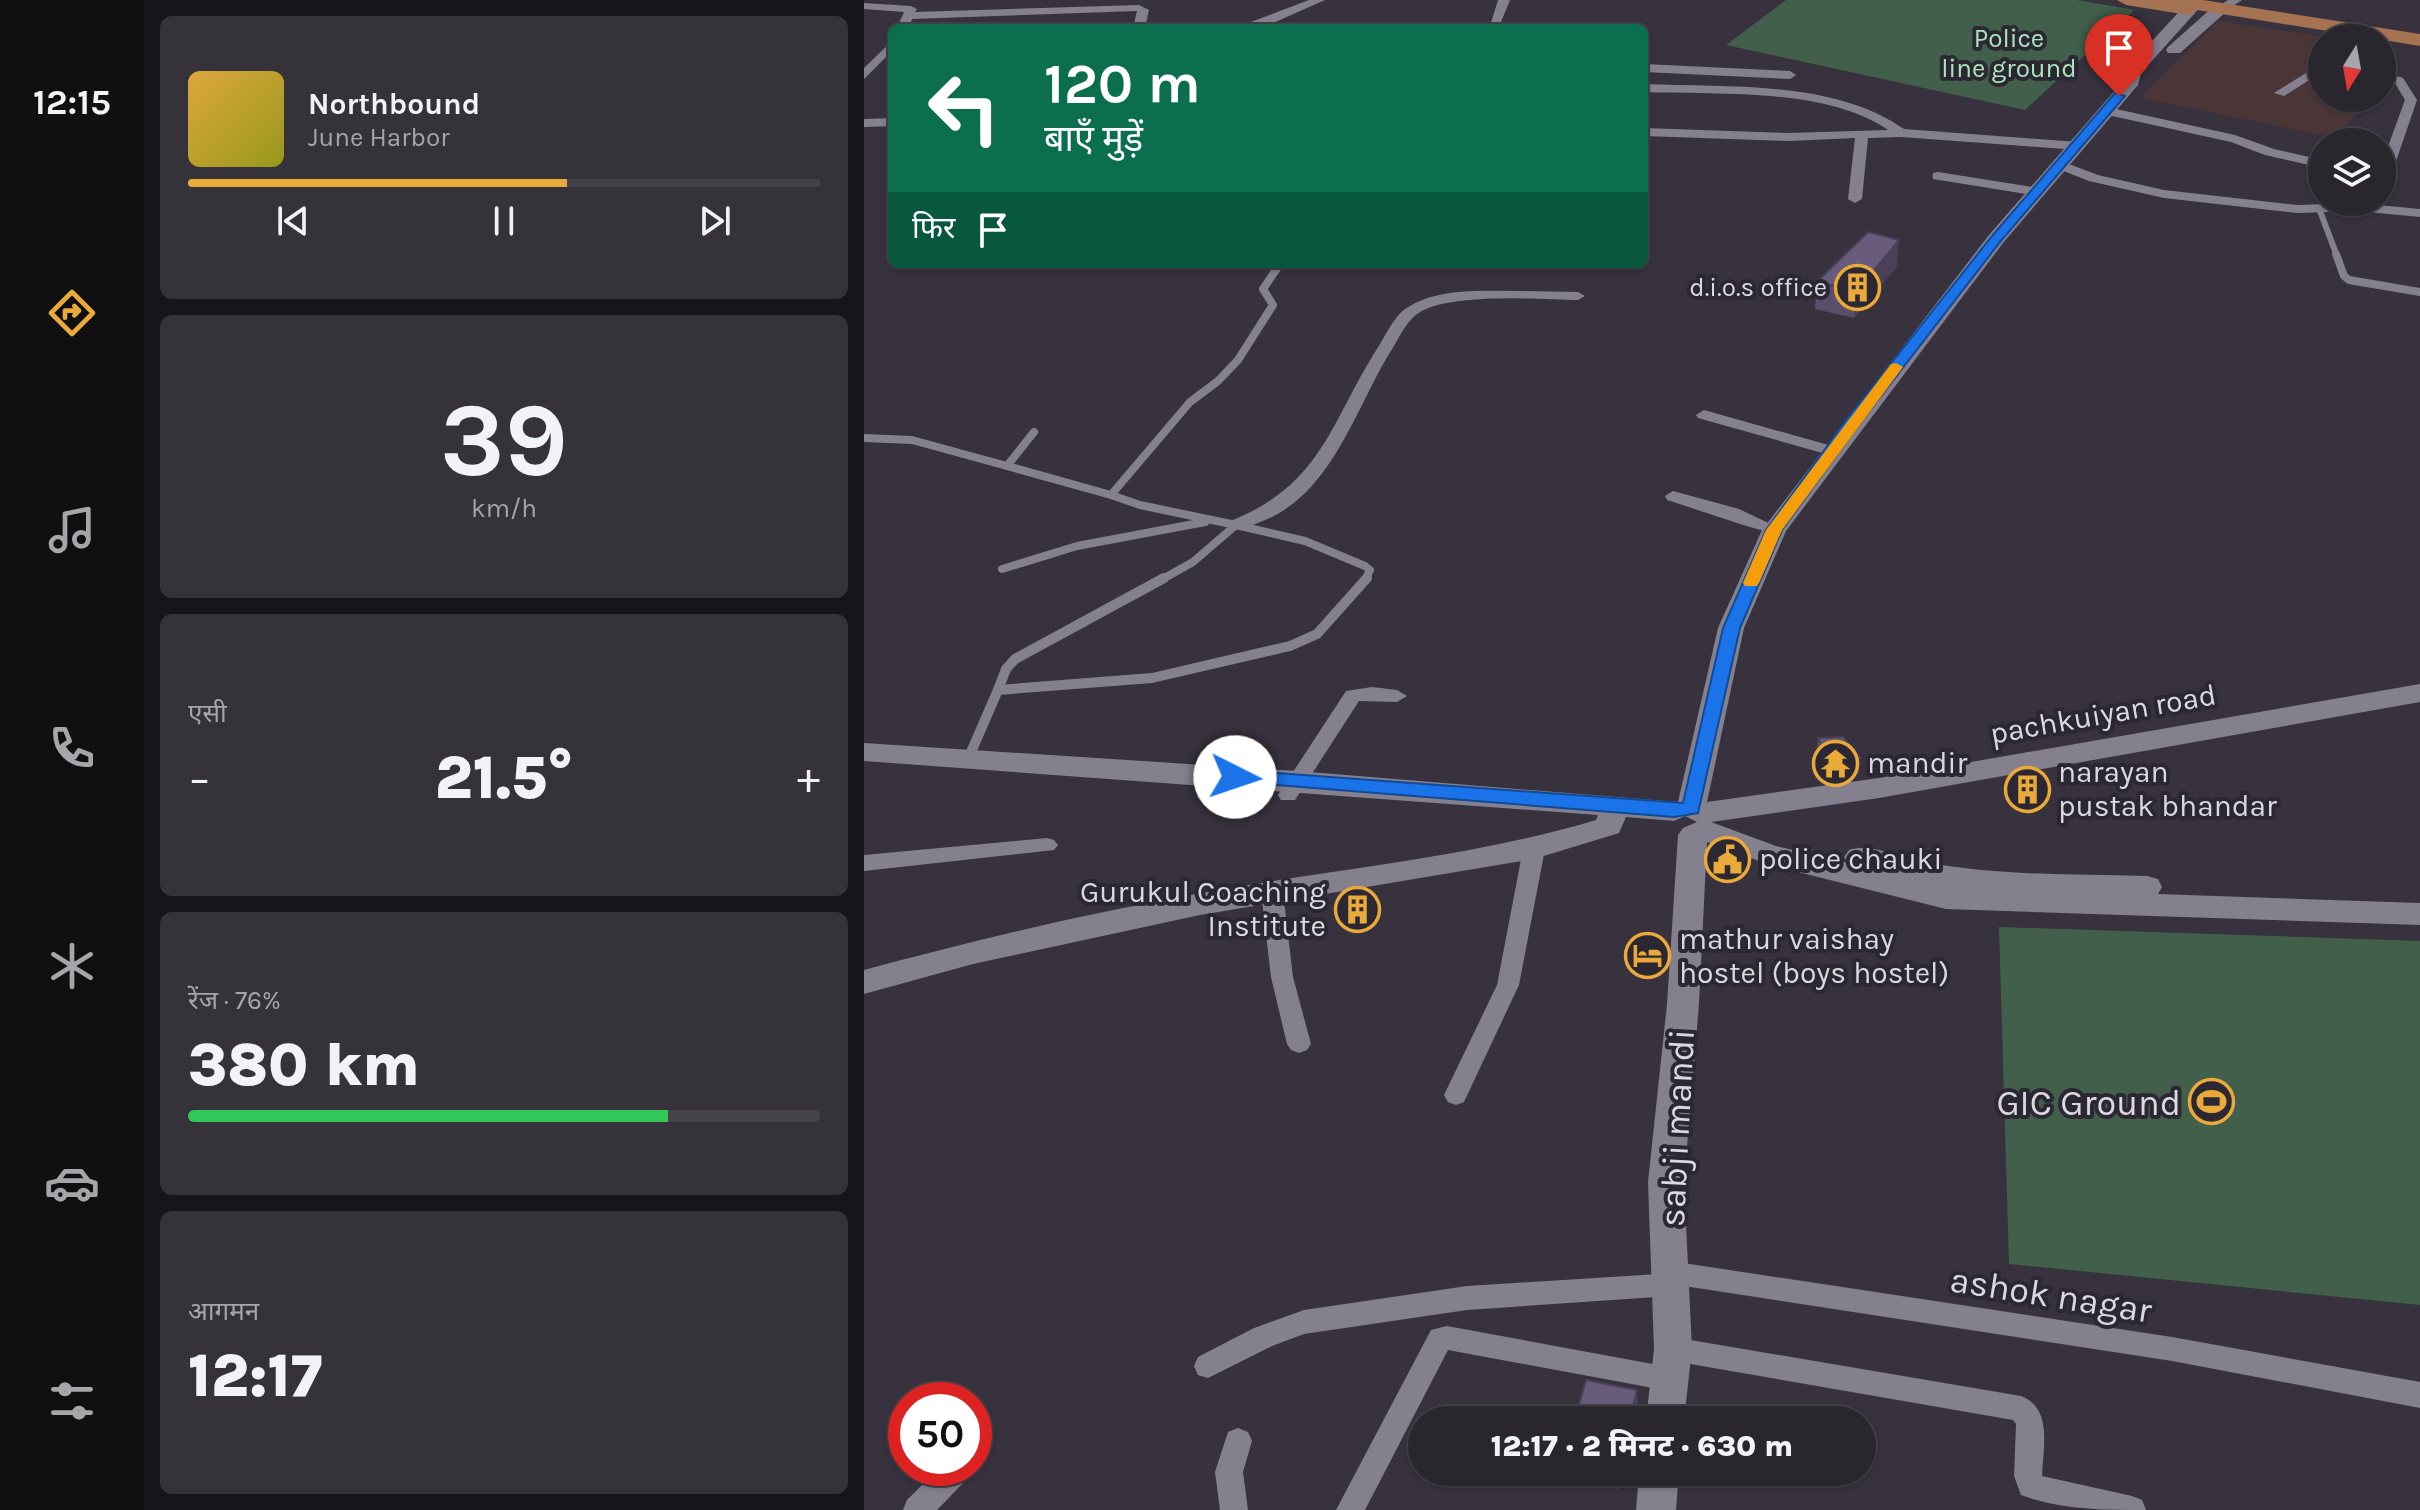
<!DOCTYPE html>
<html lang="hi">
<meta charset="utf-8">
<style>
body{margin:0;font-family:Karla,"Noto Sans Devanagari",sans-serif;background:#35323a;color:#f1f3f6;height:100vh;display:flex;flex-direction:column;font-size:30px;white-space:nowrap}
*{box-sizing:border-box;margin:0}
p{font-size:26px;color:#a5a5aa}
.icon{flex:none;width:44px;height:44px;fill:none;stroke:currentColor;stroke-width:2;stroke-linecap:round;stroke-linejoin:round}
.map{position:relative;flex:1;overflow:hidden}
.side{display:flex;flex-direction:column;gap:16px;padding:16px;background:#171519;width:720px}
.side>*{flex:none}
.banner{position:absolute;left:24px;top:24px;width:760px;height:244px;border-radius:12px;box-shadow:0 2px 6px #0004,0 0 0 2px #45434a;background:#0b6e4f;color:#fff;overflow:hidden}
.needle{width:52px;rotate:191deg}
.fabs{position:absolute;left:1444px;top:24px;display:grid;gap:16px}
.fabs a{display:grid;place-items:center;width:88px;height:88px;border-radius:50%;background:#29262e;box-shadow:0 2px 6px #0004,0 0 0 2px #45434a;font-size:40px}
.speed{position:absolute;left:24px;top:1382px;display:flex;gap:16px;font-size:40px;font-weight:700;text-align:center}
.speed>*{display:grid;place-content:center;width:104px;height:104px;border-radius:50%;background:#29262e;box-shadow:0 2px 6px #0004,0 0 0 2px #45434a;line-height:1}
.speed .limit{border:12px solid #d22;background:#fff;color:#111}
.pin{position:absolute;display:grid;place-items:center;width:68px;height:68px;color:#fff;margin:-82px -34px;border-radius:50% 50% 50% 0;rotate:-45deg;box-shadow:0 0 8px #0007}
.pin .icon{rotate:45deg}
.me{position:absolute;width:88px;margin:-44px;rotate:94deg;stroke-linejoin:round;filter:drop-shadow(0 0 6px #0008)}
.turn{display:flex;align-items:center;gap:28px;height:168px;padding:0 24px;font-size:36px}
.turn .icon{width:104px;height:104px;stroke-width:2.5}
.turn b{display:block;font-size:56px;line-height:68px}
.then{display:flex;align-items:center;height:76px;padding:0 24px;background:#0003;gap:16px;font-size:30px}
.big{font-size:60px;font-weight:800;line-height:1.1}
.side .card{flex:1;display:flex;flex-direction:column;justify-content:center;gap:12px;min-width:0;padding:0 28px;border-radius:12px;background:#35323a}
.side .dial{align-items:center;gap:0}
.dial b{font-size:104px;line-height:1}
.song{display:flex;align-items:center;gap:24px}
.cover{width:96px;height:96px;border-radius:12px;background:linear-gradient(135deg,hsl(40 70% 55%),hsl(60 70% 35%))}
.played{height:8px;border-radius:4px;background:linear-gradient(90deg,#eaaa39 60%,#45434a 60%)}
.keys{display:flex;justify-content:space-around;direction:ltr}
.heat{display:flex;justify-content:space-between;align-items:center;font-size:44px;direction:ltr}
.charge{height:12px;border-radius:6px;background:linear-gradient(90deg,#34c759 76%,#45434a 0)}
.trip{position:absolute;left:544px;top:1406px;width:468px;height:80px;border-radius:40px;background:#29262e;box-shadow:0 2px 6px #0004,0 0 0 2px #45434a;font-weight:800;line-height:80px;text-align:center}
main{display:flex;flex:1;min-height:0}
.tab-bar{display:flex;flex-direction:column;width:144px;justify-content:space-around;align-items:center;background:#100f12;color:#a5a5aa}
.tab-bar .icon{width:56px;height:56px}
.tab-bar .selected{color:#eaaa39}
.tab-bar b{font-size:36px;color:#f1f3f6}
.map>svg:first-child{display:block}
</style>
<main>
<nav class="tab-bar">
<b>12:15</b>
<svg class="icon selected" aria-label="directions" viewBox="0 0 24 24"><path d="M12 3l9 9-9 9-9-9zM9 14v-3h6M13 9l2 2-2 2"/></svg>
<svg class="icon" aria-label="music" viewBox="0 0 24 24"><path d="M9 18V5l10-2v13"/><circle cx="6" cy="18" r="3"/><circle cx="16" cy="16" r="3"/></svg>
<svg class="icon" aria-label="phone" viewBox="0 0 24 24"><path d="M5 4h4l2 5-3 2q2 4 5 5l2-3 5 2v4C11 20 4 13 5 4z"/></svg>
<svg class="icon" aria-label="climate" viewBox="0 0 24 24"><path d="M12 3v18M4 7l16 10M4 17L20 7"/></svg>
<svg class="icon" aria-label="car" viewBox="0 0 24 24"><path d="M5 17H2v-5l4-1 3-4h7l3 4 3 1v5h-3M9 17h6M6 11h13"/><circle cx="7" cy="17" r="2"/><circle cx="17" cy="17" r="2"/></svg>
<svg class="icon" aria-label="filters" viewBox="0 0 24 24"><path d="M4 7h16M4 17h16"/><circle cx="9" cy="7" r="2"/><circle cx="15" cy="17" r="2"/></svg>
</nav>
<section class="side">
<div class="card">
<div class="song"><i class="cover"></i><div><b>Northbound</b><p>June Harbor</p></div></div>
<div class="played"></div>
<div class="keys"><svg class="icon" aria-label="previous" viewBox="0 0 24 24"><path d="M18 5L8 12l10 7zM5 5v14"/></svg><svg class="icon" aria-label="pause" viewBox="0 0 24 24"><path d="M8 5v14M16 5v14"/></svg><svg class="icon" aria-label="next" viewBox="0 0 24 24"><path d="M6 5l10 7-10 7zM19 5v14"/></svg></div>
</div>
<div class="card dial"><b>39</b><p>km/h</p></div>
<div class="card"><p>एसी</p>
<div class="heat"><a>−</a><b class="big">21.5°</b><a>+</a></div>
</div>
<div class="card"><p>रेंज · 76%</p><b class="big">380 km</b><div class="charge"></div></div>
<div class="card"><p>आगमन</p><b class="big">12:17</b></div>
</section>
<div class="map">
<svg width="1556" height="1510" viewBox="0 0 1556 1510">
<rect width="100%" height="100%" fill="#37323e"/>
<!-- commercial -->
<path fill="#4b3637" d="M 1354,21 L 1470,38 L 1458,38 L 1458,98 L 1505,98 L 1473,138 L 1277,98 Z"/>
<!-- green -->
<g fill="#415f4a">
<path d="M 922,0 L 1213,0 L 1270,10 L 1161,110 L 862,45 Z"/>
<path d="M 1135,927 L 1556,941 L 1556,1305 L 1145,1264 Z"/>
</g>
<g fill="none" stroke-linecap="round" stroke-linejoin="round">
<!-- lane-far2 -->
<path stroke="#85808e" stroke-width="6" d="M 1456,211 L 1473,256"/>
<!-- lane-far1 -->
<g stroke="#85808e" stroke-width="8">
<path d="M 1472,254 L 1480,276 L 1485,280 L 1556,292"/>
<path d="M 170,432 L 143,466 L 247,495"/>
<path d="M 0,438 L 48,440 L 143,466"/>
<path d="M 372,525 L 441,541 L 501,566 L 506,570 L 501,580"/>
<path d="M 138,569 L 213,546 L 341,522"/>
<path d="M 297,580 L 329,562 L 372,525 L 276,505 L 247,495 L 326,402 L 354,381 L 374,360 L 409,305 L 399,289 L 416,264"/>
</g>
<!-- lane -->
<g stroke="#85808e" stroke-width="10">
<path d="M 134,690 L 142,669 L 151,659 L 300,578"/>
<path d="M 104,759 L 134,690 L 288,678 L 426,646 L 453,634 L 503,578"/>
</g>
<!-- street -->
<g fill="#85808e" fill-rule="evenodd">
<path d="M 445,0 L 461,0 L 409,23 L 371,28 Z"/>
<path d="M 634,0 L 646,0 L 637,22 L 660,28 L 626,26 Z"/>
<path d="M 1364,0 L 1378,0 L 1363,10 L 1355,10 L 1355,6 Z"/>
<path d="M 0,3 L 47,6 L 53,9 L 51,12 L 275,5 L 285,10 L 281,28 L 269,28 L 273,11 L 48,19 L 45,28 L 33,28 L 40,12 L 0,9 Z"/>
<path d="M 28,41 L 28,51 L 0,79 L 0,68 Z"/>
<path d="M 1458,63 L 1458,72 L 1420,96 L 1410,93 Z"/>
<path d="M 780,64 L 926,71 L 932,75 L 926,79 L 780,72 Z"/>
<path d="M 1518,71 L 1539,78 L 1553,100 L 1530,167 L 1518,173 L 1518,163 L 1541,100 L 1531,83 L 1518,79 Z"/>
<path d="M 780,84 C 864,88 968,79 1040,129 L 1214,142 L 1220,146 L 1214,150 L 1037,137 L 1004,138 L 998,199 L 991,203 L 984,199 L 991,138 L 924,141 L 780,136 L 780,128 L 924,133 L 1024,130 C 963,87 852,95 780,92 Z"/>
<path d="M 1243,107 L 1371,135 L 1410,149 L 1458,160 L 1458,168 L 1401,155 L 1367,142 L 1239,114 L 1237,111 Z"/>
<path d="M 28,118 L 28,126 L 0,127 L 0,119 Z"/>
<path d="M 1197,161 L 1234,175 L 1300,190 L 1433,205 L 1493,203 L 1556,209 L 1556,217 L 1493,211 L 1433,213 L 1300,198 L 1225,181 L 1192,168 L 1190,165 Z"/>
<path d="M 1074,172 L 1174,188 L 1181,192 L 1174,196 L 1069,179 L 1069,173 Z"/>
<path d="M 654,291 L 714,292 L 721,296 L 714,300 C 675,299 589,293 556,312 C 544,319 537,334 530,346 C 493,403 470,492 401,520 C 390,524 378,532 366,529 L 363,525 L 366,521 C 460,484 466,421 516,344 C 524,331 532,313 546,306 C 576,288 620,291 654,291 Z"/>
<path d="M 840,410 L 975,448 L 977,451 L 969,456 L 834,418 L 832,415 Z"/>
<path d="M 809,491 L 875,509 L 919,530 L 916,534 C 908,536 820,505 803,500 L 801,496 Z"/>
<path d="M 508,687 L 533,690 L 543,696 L 533,702 L 495,701 L 431,800 L 417,800 L 414,795 L 482,691 Z"/>
<path d="M 183,838 L 190,840 L 194,845 L 190,850 L 0,871 L 0,855 Z"/>
<path d="M 670,842 L 677,844 L 681,849 L 655,985 L 600,1102 L 592,1105 L 584,1102 L 580,1095 L 633,985 L 659,849 L 663,844 Z"/>
<path d="M 408,884 L 416,886 L 419,892 L 429,977 L 447,1044 L 443,1050 L 435,1053 L 427,1050 L 423,1044 L 407,977 L 397,892 L 400,886 Z"/>
<path d="M 806,1261 L 1308,1337 L 1556,1382 L 1556,1408 L 1308,1361 L 820,1286 L 816,1293 L 807,1296 L 603,1310 L 440,1334 L 408,1346 L 344,1378 L 334,1375 L 330,1366 L 334,1357 L 390,1328 L 440,1310 L 603,1286 L 794,1274 L 797,1264 Z"/>
<path d="M 583,1326 L 805,1367 L 815,1370 L 819,1379 L 815,1388 L 805,1391 L 584,1350 L 501,1510 L 472,1510 L 567,1330 Z"/>
<path d="M 809,1337 L 1157,1396 C 1189,1408 1179,1448 1178,1476 L 1268,1496 L 1278,1500 L 1282,1510 C 1239,1510 1197,1510 1157,1495 L 1150,1476 L 1152,1424 L 1149,1420 L 809,1361 L 799,1358 L 796,1349 L 799,1340 Z"/>
<path d="M 374,1428 L 384,1432 L 388,1441 L 379,1472 L 384,1510 L 356,1510 L 351,1472 L 364,1432 Z"/>
<path d="M 75,1468 L 108,1468 L 104,1478 L 73,1510 L 39,1510 L 43,1500 Z"/>
</g>
<!-- secondary -->
<g fill="#85808e" fill-rule="evenodd">
<path d="M 1325,1 L 1334,0 L 1339,4 L 1277,73 L 1274,85 L 1139,243 L 922,531 L 880,628 L 843,802 L 1015,778 L 1556,684 L 1556,702 L 1015,798 L 847,822 L 912,846 L 984,863 L 980,857 L 985,850 C 1007,843 1034,857 1056,861 C 1131,876 1208,874 1283,876 L 1294,879 L 1298,887 L 1294,894 L 1556,903 L 1556,925 L 1082,909 L 906,865 L 843,842 L 835,1004 L 820,1182 L 828,1349 L 820,1420 L 782,1420 L 790,1349 L 784,1182 L 803,1004 L 814,835 L 819,828 L 833,822 L 821,816 L 810,821 L 762,817 L 755,833 L 670,859 L 336,915 L 109,964 L 0,994 L 0,970 C 111,940 224,913 338,893 C 469,869 605,858 732,820 L 734,815 L 0,761 L 0,743 L 433,771 L 814,802 L 854,628 L 898,530 L 1125,235 L 1260,80 L 1263,68 Z"/>
<path d="M 1357,3 L 1365,8 L 1363,11 L 1316,53 L 1304,53 L 1302,50 L 1304,47 L 1351,5 Z"/>
<path d="M 775,1472 L 815,1472 L 812,1510 L 772,1510 Z"/>
</g>
<!-- primary -->
<path fill="#a57352" fill-rule="evenodd" d="M 1253,0 L 1339,0 L 1556,34 L 1556,46 L 1333,10 L 1324,15 L 1262,5 Z"/>
</g>
<!-- wall -->
<g fill="#5a4e6b">
<path d="M 1033,266 L 990,318 L 951,309 L 953,282 Z"/>
<path d="M 954,738 L 995,773 L 967,781 L 953,753 Z"/>
<path d="M 700,1472 L 758,1472 L 754,1489 L 700,1478 Z"/>
</g>
<!-- shaded-wall -->
<g fill="#4a4057">
<path d="M 1035,240 L 1033,266 L 990,318 L 993,291 Z"/>
<path d="M 996,758 L 995,773 L 967,781 L 968,765 Z"/>
<path d="M 773,1390 L 774,1405 L 770,1420 L 766,1420 Z"/>
<path d="M 754,1472 L 758,1472 L 754,1489 L 753,1475 Z"/>
</g>
<!-- building -->
<g fill="#695b7c" stroke="#4a4057" stroke-width="2">
<path d="M 1004,232 L 1035,240 L 993,291 L 953,282 Z"/>
<path d="M 979,737 L 996,758 L 968,765 L 954,738 Z"/>
<path d="M 722,1380 L 773,1390 L 766,1420 L 711,1420 Z"/>
</g>
<!-- route -->
<path fill="#1a73e8" stroke="#114b97" stroke-width="2" d="M 1251,93 L 1261,96 L 1136,242 L 994,426 L 918,530 L 876,628 L 834,813 L 810,817 L 364,781 L 362,777 L 364,772 L 371,770 L 819,803 L 859,628 L 902,530 L 983,419 L 1128,236 Z"/>
<!-- slow -->
<path fill="#f59e0b" d="M 1032,363 L 1039,367 L 918,530 L 895,583 L 893,586 L 881,586 L 879,583 L 902,530 L 1027,364 Z"/>
<!-- icons -->
<defs>
<symbol id="building-ring" viewBox="-11 -11 22 22"><circle r="9.5" fill="#2c2833" stroke="#eaaa39" stroke-width="1.5"/><path d="M-4-6H4V6H1V3H-1V6H-4ZM-2.5-4.3h1.7v1.8h-1.7ZM.8-4.3h1.7v1.8H.8ZM-2.5-1h1.7V.8h-1.7ZM.8-1h1.7V.8H.8Z" fill="#eaaa39"/></symbol>
<symbol id="temple-ring" viewBox="-11 -11 22 22"><circle r="9.5" fill="#2c2833" stroke="#eaaa39" stroke-width="1.5"/><path d="M0-6L5-2H3V0L6.5 2.5H4V6H1.5V3h-3V6H-4V2.5H-6.5L-3 0V-2H-5Z" fill="#eaaa39"/></symbol>
<symbol id="civic-ring" viewBox="-11 -11 22 22"><circle r="9.5" fill="#2c2833" stroke="#eaaa39" stroke-width="1.5"/><path d="M-.6-6.5H3V-4.5H.6V-3L4-1V1h2V6H-6V1h2V-1L-.6-3ZM-1.2 2.5V6h2.4V2.5Z" fill="#eaaa39"/></symbol>
<symbol id="hotel-ring" viewBox="-11 -11 22 22"><circle r="9.5" fill="#2c2833" stroke="#eaaa39" stroke-width="1.5"/><path d="M-6-4.5h1.5V1H6V5H4.5V3h-9V5H-6ZM-4 0a1.8 1.8 0 1 1 3.6 0ZM.5 0V-2.5h3Q6-2.5 6 0Z" fill="#eaaa39"/></symbol>
<symbol id="stadium-ring" viewBox="-11 -11 22 22"><circle r="9.5" fill="#2c2833" stroke="#eaaa39" stroke-width="1.5"/><path d="M0-5a6.5 5 0 1 0 0 10a6.5 5 0 1 0 0-10ZM-3.5-1.8h7v3.6h-7Z" fill="#eaaa39"/></symbol>
</defs>
<g fill-rule="evenodd">
<use href="#building-ring" x="968" y="262" width="51" height="51"/>
<use href="#temple-ring" x="946" y="738" width="51" height="51"/>
<use href="#building-ring" x="1138" y="764" width="51" height="51"/>
<use href="#civic-ring" x="838" y="834" width="51" height="51"/>
<use href="#building-ring" x="468" y="884" width="51" height="51"/>
<use href="#hotel-ring" x="758" y="930" width="51" height="51"/>
<use href="#stadium-ring" x="1322" y="1076" width="51" height="51"/>
</g>
<g text-anchor="middle" stroke-width="8" stroke-linejoin="round" paint-order="stroke">
<!-- far-park labels -->
<g font-size="26" fill="#abe6bb" stroke="#2c2833">
<text x="1145" y="47">Police<tspan x="1145" dy="30">line ground</tspan></text>
</g>
<!-- far-poi labels -->
<g font-size="26" fill="#dbd8e0" stroke="#2c2833" text-anchor="end">
<text x="963" y="296">d.i.o.s office</text>
</g>
<!-- street labels -->
<g font-size="30" fill="#dbd8e0" stroke="#2c2833">
<text transform="translate(1239 714) rotate(-10)" y="10">pachkuiyan road</text>
</g>
<!-- poi labels -->
<g font-size="30" fill="#dbd8e0" stroke="#2c2833" text-anchor="start">
<text x="1003" y="773">mandir</text>
<text x="1194" y="782">narayan<tspan x="1194" dy="34">pustak bhandar</tspan></text>
<text x="895" y="869">police chauki</text>
<text x="462" y="902" text-anchor="end">Gurukul Coaching<tspan x="462" dy="34">Institute</tspan></text>
<text x="815" y="949">mathur vaishay<tspan x="815" dy="34">hostel (boys hostel)</tspan></text>
</g>
<!-- near-poi labels -->
<g font-size="36" fill="#dbd8e0" stroke="#2c2833" text-anchor="end">
<text x="1317" y="1115">GIC Ground</text>
</g>
<!-- near-street labels -->
<g font-size="36" fill="#dbd8e0" stroke="#2c2833">
<text transform="translate(812 1128) rotate(-87)" y="13">sabji mandi</text>
<text transform="translate(1187 1294) rotate(9)" y="13">ashok nagar</text>
</g>
</g>
</svg>
<div class="fabs">
<a><svg class="needle" viewBox="-14 -14 28 28"><path d="M0-13l5 13h-10z" fill="#e53935"/><path d="M0 13l5-13h-10z" fill="#a5a5aa"/></svg></a>
<a><svg class="icon" aria-label="layers" viewBox="0 0 24 24"><path d="M12 4l9 5-9 5-9-5zM3 14l9 5 9-5"/></svg></a>
</div>
<div class="speed"><div class="limit">50</div></div>
<div class="pin" style="left:1255px;top:96px;background:#d93025"><svg class="icon" aria-label="arrive" viewBox="0 0 24 24"><path d="M6 21V4h12l-3 4 3 4H6"/></svg></div>
<svg class="me" style="left:371px;top:777px" viewBox="-20 -20 40 40"><circle r="19" fill="#fff"/><path d="M0-13L10 11 0 6-10 11z" fill="#1a73e8"/></svg>
<div class="trip">12:17 · 2 मिनट · 630 m</div>
<div class="banner">
<div class="turn"><svg class="icon" aria-label="left" viewBox="0 0 24 24"><path d="M17 20v-9H6M10 6l-5 5 5 5"/></svg><div><b>120 m</b>बाएँ मुड़ें</div></div>
<div class="then">फिर<svg class="icon" aria-label="arrive" viewBox="0 0 24 24"><path d="M6 21V4h12l-3 4 3 4H6"/></svg></div>
</div>
</div>
</main>
